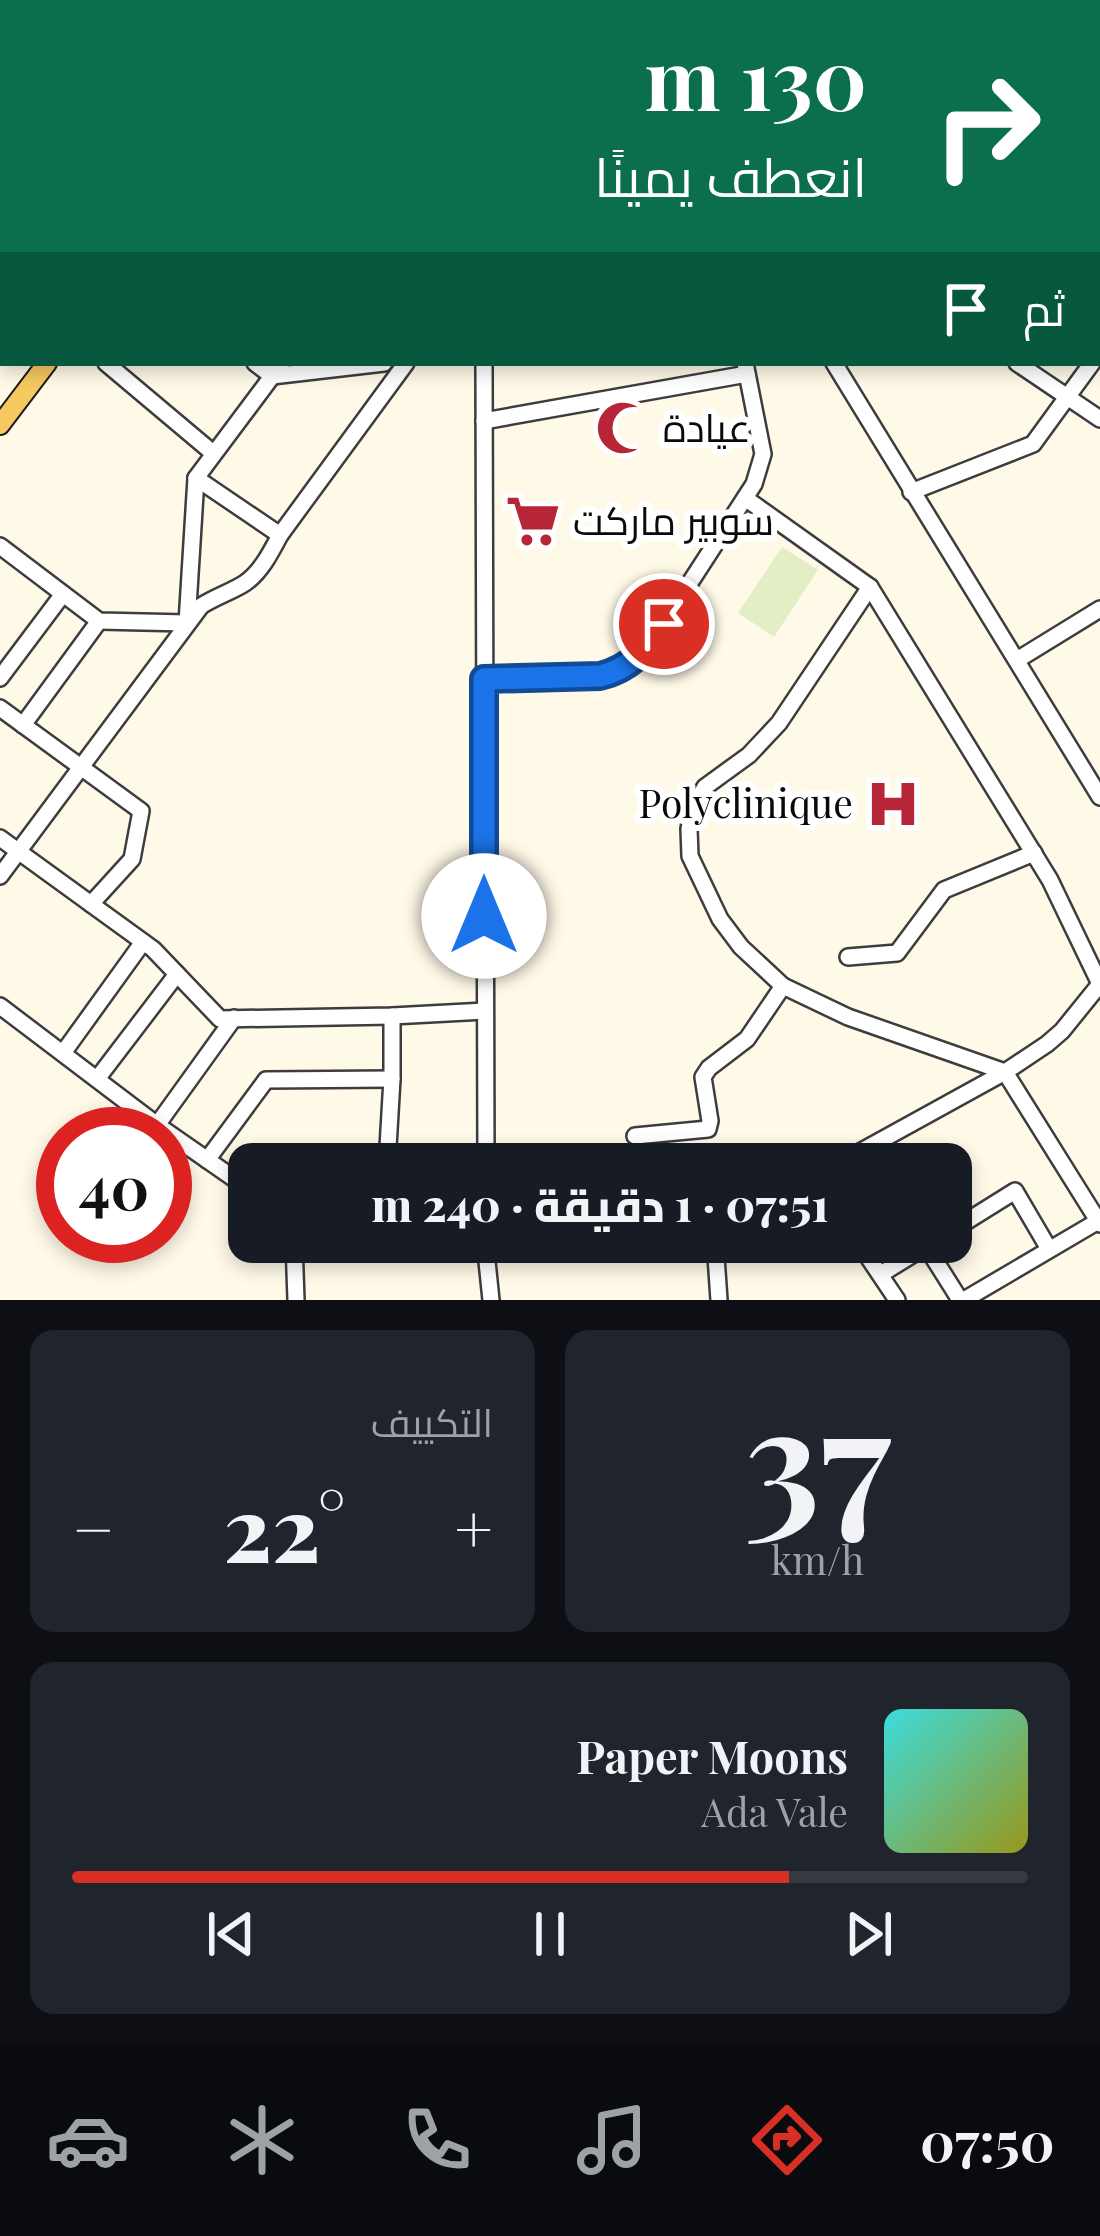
<!DOCTYPE html>
<html lang="ar">
<meta charset="utf-8">
<style>
body{margin:0;font-family:"Playfair Display",Cairo,serif;background:#20242c;color:#f1f3f6;direction:rtl;height:100vh;display:flex;flex-direction:column;font-size:45px;white-space:nowrap}
*{box-sizing:border-box;margin:0}
p{font-size:39px;color:#9ea1a6}
.icon{flex:none;width:66px;height:66px;fill:none;stroke:currentColor;stroke-width:2;stroke-linecap:round;stroke-linejoin:round}
.map{position:relative;height:1300px;overflow:hidden;direction:ltr}
.details{display:flex;flex-direction:column;gap:30px;padding:30px;background:#0d0f14;flex:1}
.details>*{flex:none}
.banner{position:absolute;left:0px;top:0px;width:1101px;height:366px;box-shadow:0 6px 18px #0003;direction:rtl;background:#0b6e4f;color:#fff;overflow:hidden}
.speed{position:absolute;left:36px;top:1107px;display:flex;gap:24px;font-size:60px;font-weight:700;text-align:center}
.speed>*{display:grid;place-content:center;width:156px;height:156px;border-radius:50%;background:#171b24;box-shadow:0 6px 18px #0003;line-height:1}
.speed .limit{border:18px solid #d22;background:#fff;color:#111}
.pin{position:absolute;display:grid;place-items:center;width:102px;height:102px;color:#fff;margin:-51px;border:6px solid #fff;border-radius:50%;box-shadow:0 3px 12px #0007}
.me{position:absolute;width:132px;margin:-66px;rotate:0deg;stroke-linejoin:round;filter:drop-shadow(0 0 9px #0008)}
.turn{display:flex;align-items:center;gap:42px;height:252px;padding:0 36px;font-size:54px}
.turn .icon{width:156px;height:156px;stroke-width:2.5}
.turn b{display:block;font-size:84px;line-height:102px}
.then{display:flex;align-items:center;height:114px;padding:0 36px;background:#0003;gap:24px;font-size:45px}
.big{font-size:90px;font-weight:800;line-height:1.1}
.details .card{flex:1;display:flex;flex-direction:column;justify-content:center;gap:18px;min-width:0;padding:0 42px;border-radius:24px;background:#20242c}
.details .dial{align-items:center;gap:0}
.dial b{font-size:156px;line-height:1}
.song{display:flex;align-items:center;gap:36px}
.cover{width:144px;height:144px;border-radius:18px;background:linear-gradient(135deg,hsl(180 70% 55%),hsl(60 70% 35%))}
.played{height:12px;border-radius:6px;background:linear-gradient(90deg,#d93025 75%,#363941 75%)}
.keys{display:flex;justify-content:space-around;direction:ltr}
.heat{display:flex;justify-content:space-between;align-items:center;font-size:66px;direction:ltr}
.details .tiles{flex:1;display:grid;gap:30px;grid-template-columns:1fr 1fr}
.card:last-child{grid-column:span 2}
.trip{position:absolute;left:228px;top:1143px;width:744px;height:120px;border-radius:24px;background:#171b24;box-shadow:0 6px 18px #0003;font-weight:800;line-height:120px;text-align:center;direction:rtl}
.tab-bar{display:flex;height:192px;justify-content:space-around;align-items:center;background:#090b0e;color:#9ea1a6}
.tab-bar .icon{width:84px;height:84px}
.tab-bar .current{color:#d93025}
.tab-bar b{font-size:54px;color:#f1f3f6}
.map>svg:first-child{display:block}
</style>
<div class="map">
<svg width="1100" height="1300" viewBox="0 0 1100 1300">
<rect width="100%" height="100%" fill="#fff9e8"/>
<!-- industrial -->
<path fill="#e8deea" d="M 0,0 L 300,0 L 298,3 L 3,3 L 3,363 L 0,367 Z"/>
<!-- pitch -->
<path fill="#e3eec5" d="M 782,547 L 818,570 L 774,637 L 738,613 Z"/>
<g fill="none" stroke-linecap="round" stroke-linejoin="round">
<defs>
<g id="minor">
<path d="M 627,0 L 631,3"/>
<path d="M 963,0 L 966,3"/>
<path d="M 537,3 L 538,0"/>
<path d="M 858,3 L 861,0"/>
<path d="M 1098,122 L 1100,124"/>
<path d="M 1098,244 L 1100,241"/>
<path d="M 1098,344 L 1100,346"/>
<path d="M 106,363 L 213,453"/>
<path d="M 255,363 L 272,376 L 384,363"/>
<path d="M 484,363 L 486,1164"/>
<path d="M 834,363 L 1100,797"/>
<path d="M 1017,363 L 1100,419"/>
<path d="M 484,421 L 747,374"/>
<path d="M 196,478 L 280,535"/>
<path d="M 911,492 L 1033,444 L 1092,363"/>
<path d="M 745,498 L 870,587 L 1050,880 L 1100,984"/>
<path d="M 0,546 L 99,621 L 187,623 L 196,478 L 282,363"/>
<path d="M 870,587 L 779,723 L 749,755 L 705,787 L 693,807 L 689,829 L 690,856 L 720,919 L 741,947 L 783,986 L 848,1017 L 1005,1072 L 1100,1224"/>
<path d="M 1017,660 L 1100,609"/>
<path d="M 0,678 L 63,594"/>
<path d="M 484,679 L 600,676 L 616,672 L 647,649 L 754,484 L 763,454 L 745,363"/>
<path d="M 0,708 L 141,811 L 132,859 L 91,904"/>
<path d="M 23,725 L 99,621"/>
<path d="M 0,838 L 153,949 L 220,1019 L 392,1016 L 485,1011"/>
<path d="M 0,876 L 201,606 C 215,597 233,591 245,583 C 261,572 271,552 280,535 L 406,363"/>
<path d="M 848,957 L 897,953 L 944,890 L 1034,853"/>
<path d="M 0,1006 L 157,1125 L 249,1189"/>
<path d="M 63,1053 L 143,942"/>
<path d="M 97,1079 L 177,974"/>
<path d="M 157,1125 L 234,1018"/>
<path d="M 635,1136 L 708,1129 L 710,1121 L 703,1077 L 709,1068 L 747,1039 L 783,986"/>
<path d="M 207,1160 L 266,1080 L 392,1079"/>
<path d="M 387,1164 L 392,1079 L 392,1016"/>
<path d="M 838,1164 L 1005,1072 L 1047,1044 L 1062,1031 L 1100,984"/>
<path d="M 951,1231 L 1015,1191 L 1049,1249"/>
<path d="M 294,1242 L 296,1300"/>
<path d="M 485,1242 L 491,1300"/>
<path d="M 715,1242 L 719,1300"/>
<path d="M 858,1242 L 897,1300"/>
<path d="M 926,1246 L 960,1300"/>
<path d="M 881,1274 L 933,1242"/>
<path d="M 964,1300 L 1100,1220"/>
</g>
<g id="major">
<path d="M 320,3 L 322,0"/>
<path d="M 0,425 L 47,363"/>
</g>
</defs>
<!-- minor casing -->
<use href="#minor" stroke="#3d3d3d" stroke-width="20"/>
<!-- major casing -->
<use href="#major" stroke="#1b1b1b" stroke-width="22"/>
<!-- minor -->
<use href="#minor" stroke="#fff" stroke-width="15"/>
<!-- major -->
<use href="#major" stroke="#f6c961" stroke-width="18"/>
</g>
<g fill="none" stroke-linecap="round" stroke-linejoin="round">
<defs>
<path id="route" d="M 484,916 L 484,679 L 600,676 C 630,669 647,649 664,624"/>
</defs>
<!-- route casing -->
<use href="#route" stroke="#114b97" stroke-width="30"/>
<!-- route -->
<use href="#route" stroke="#1a73e8" stroke-width="21"/>
</g>
<!-- icons -->
<defs>
<symbol id="mosque-bare" viewBox="-9 -9 18 18"><path d="M3.5-4.9A6 6 0 1 0 3.5 4.9A5 5 0 1 1 3.5-4.9Z" fill="#b62636" stroke="#fff" stroke-width="2.5" paint-order="stroke"/></symbol>
<symbol id="supermarket-bare" viewBox="-9 -9 18 18"><path d="M-6-5.5h2.5l.6 2H6L4.5 2H-2.5L-4.4-4H-6ZM-1.5 3.2a1.3 1.3 0 1 0 .1 0ZM3 3.2a1.3 1.3 0 1 0 .1 0Z" fill="#b62636" stroke="#fff" stroke-width="2.5" paint-order="stroke"/></symbol>
<symbol id="hospital-bare" viewBox="-9 -9 18 18"><path d="M-5-5h3v3.5h4V-5h3V5h-3V1.5h-4V5h-3Z" fill="#b62636" stroke="#fff" stroke-width="2.5" paint-order="stroke"/></symbol>
</defs>
<g fill-rule="evenodd">
<use href="#mosque-bare" x="585" y="390" width="76" height="76"/>
<use href="#supermarket-bare" x="495" y="483" width="76" height="76"/>
<use href="#hospital-bare" x="855" y="766" width="76" height="76"/>
</g>
<g text-anchor="middle" stroke-width="12" stroke-linejoin="round" paint-order="stroke">
<!-- poi labels -->
<g font-size="39" fill="#0a0a0a" stroke="#fff" text-anchor="start">
<text x="663" y="442">عيادة</text>
<text x="573" y="535">سوبير ماركت</text>
<text x="853" y="818" text-anchor="end">Polyclinique</text>
</g>
</g>
</svg>
<div class="speed"><div class="limit">40</div></div>
<div class="pin" style="left:664px;top:624px;background:#d93025"><svg class="icon" aria-label="arrive" viewBox="0 0 24 24"><path d="M6 21V4h12l-3 4 3 4H6"/></svg></div>
<svg class="me" style="left:484px;top:916px" viewBox="-20 -20 40 40"><circle r="19" fill="#fff"/><path d="M0-13L10 11 0 6-10 11z" fill="#1a73e8"/></svg>
<div class="trip">07:51 · 1 دقيقة · 240 m</div>
<div class="banner">
<div class="turn"><svg class="icon" aria-label="right" viewBox="0 0 24 24"><path d="M7 20v-9h11M14 6l5 5-5 5"/></svg><div><b>130 m</b>انعطف يمينًا</div></div>
<div class="then">ثم<svg class="icon" aria-label="arrive" viewBox="0 0 24 24"><path d="M6 21V4h12l-3 4 3 4H6"/></svg></div>
</div>
</div>
<section class="details">
<div class="tiles">
<div class="card dial"><b>37</b><p>km/h</p></div>
<div class="card"><p>التكييف</p>
<div class="heat"><a>−</a><b class="big">22°</b><a>+</a></div>
</div>
<div class="card">
<div class="song"><i class="cover"></i><div><b>Paper Moons</b><p>Ada Vale</p></div></div>
<div class="played"></div>
<div class="keys"><svg class="icon" aria-label="previous" viewBox="0 0 24 24"><path d="M18 5L8 12l10 7zM5 5v14"/></svg><svg class="icon" aria-label="pause" viewBox="0 0 24 24"><path d="M8 5v14M16 5v14"/></svg><svg class="icon" aria-label="next" viewBox="0 0 24 24"><path d="M6 5l10 7-10 7zM19 5v14"/></svg></div>
</div>
</div>
</section>
<nav class="tab-bar">
<b>07:50</b>
<svg class="icon current" aria-label="directions" viewBox="0 0 24 24"><path d="M12 3l9 9-9 9-9-9zM9 14v-3h6M13 9l2 2-2 2"/></svg>
<svg class="icon" aria-label="music" viewBox="0 0 24 24"><path d="M9 18V5l10-2v13"/><circle cx="6" cy="18" r="3"/><circle cx="16" cy="16" r="3"/></svg>
<svg class="icon" aria-label="phone" viewBox="0 0 24 24"><path d="M5 4h4l2 5-3 2q2 4 5 5l2-3 5 2v4C11 20 4 13 5 4z"/></svg>
<svg class="icon" aria-label="climate" viewBox="0 0 24 24"><path d="M12 3v18M4 7l16 10M4 17L20 7"/></svg>
<svg class="icon" aria-label="car" viewBox="0 0 24 24"><path d="M5 17H2v-5l4-1 3-4h7l3 4 3 1v5h-3M9 17h6M6 11h13"/><circle cx="7" cy="17" r="2"/><circle cx="17" cy="17" r="2"/></svg>
</nav>
